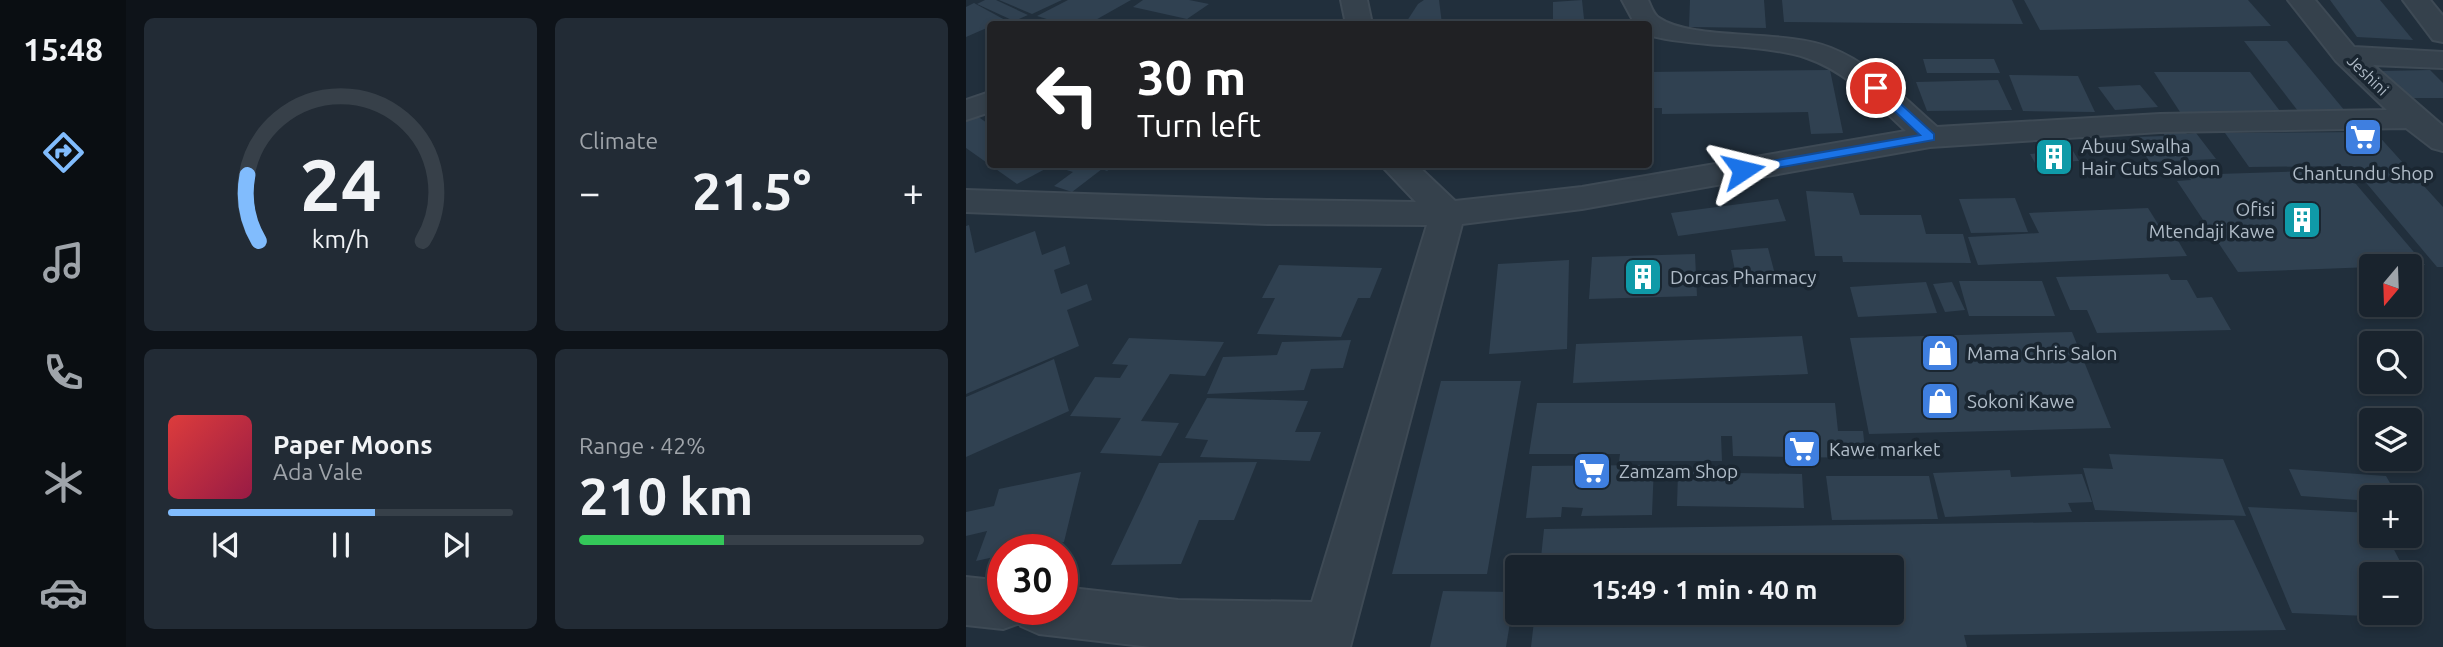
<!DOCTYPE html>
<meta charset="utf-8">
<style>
body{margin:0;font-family:Ubuntu,sans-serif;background:#222b35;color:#f1f3f6;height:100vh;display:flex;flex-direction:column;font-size:26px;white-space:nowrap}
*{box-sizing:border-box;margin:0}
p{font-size:23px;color:#9fa4aa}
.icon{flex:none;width:38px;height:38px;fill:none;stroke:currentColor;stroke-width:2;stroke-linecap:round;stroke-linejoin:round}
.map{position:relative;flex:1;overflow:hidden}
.details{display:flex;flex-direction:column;gap:18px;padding:18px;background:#0e1319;width:840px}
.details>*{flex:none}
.banner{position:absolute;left:21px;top:21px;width:665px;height:147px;border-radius:7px;box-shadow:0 4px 10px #0003,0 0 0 2px #374049;background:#202124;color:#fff;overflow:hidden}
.needle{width:46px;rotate:199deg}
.fabs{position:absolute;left:1393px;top:254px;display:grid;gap:14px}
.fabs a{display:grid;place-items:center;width:63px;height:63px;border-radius:7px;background:#19232d;box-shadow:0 4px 10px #0003,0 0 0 2px #374049;font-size:35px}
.speed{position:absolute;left:21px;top:534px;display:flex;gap:14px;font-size:35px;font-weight:700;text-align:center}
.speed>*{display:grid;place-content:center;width:91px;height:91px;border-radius:50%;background:#19232d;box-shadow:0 4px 10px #0003,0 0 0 2px #374049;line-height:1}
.speed .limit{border:10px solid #d22;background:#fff;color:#111}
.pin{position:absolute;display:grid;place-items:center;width:60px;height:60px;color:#fff;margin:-30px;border:4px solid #fff;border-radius:50%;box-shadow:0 2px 7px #0007}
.me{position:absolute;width:77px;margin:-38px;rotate:80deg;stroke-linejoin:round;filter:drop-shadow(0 0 5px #0008)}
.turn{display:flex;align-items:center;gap:24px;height:147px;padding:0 35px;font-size:32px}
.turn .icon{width:91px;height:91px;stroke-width:2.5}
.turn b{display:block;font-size:49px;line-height:60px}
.big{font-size:52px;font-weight:700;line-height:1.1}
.details .tile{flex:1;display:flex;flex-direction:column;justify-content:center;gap:10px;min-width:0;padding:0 24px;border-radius:10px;background:#222b35}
.details .dial{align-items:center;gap:0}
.dial svg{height:182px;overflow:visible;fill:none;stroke:#374049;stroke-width:7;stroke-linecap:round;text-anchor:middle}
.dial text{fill:#f1f3f6;stroke:none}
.song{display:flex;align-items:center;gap:21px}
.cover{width:84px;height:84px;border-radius:10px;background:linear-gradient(135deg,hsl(0 70% 55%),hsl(340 70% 35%))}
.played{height:7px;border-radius:4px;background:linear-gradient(90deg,#81bcfd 60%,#374049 60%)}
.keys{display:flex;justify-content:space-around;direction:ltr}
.heat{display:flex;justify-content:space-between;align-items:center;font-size:38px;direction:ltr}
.charge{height:10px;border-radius:5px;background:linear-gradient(90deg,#34c759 42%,#374049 0)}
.details .tiles{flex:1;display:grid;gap:18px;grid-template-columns:repeat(2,1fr)}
.trip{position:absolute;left:539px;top:555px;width:399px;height:70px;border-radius:7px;background:#19232d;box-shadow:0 4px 10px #0003,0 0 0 2px #374049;font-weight:700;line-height:70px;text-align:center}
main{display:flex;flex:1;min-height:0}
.tab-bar{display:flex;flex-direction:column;width:126px;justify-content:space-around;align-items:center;background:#0a0e12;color:#9fa4aa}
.tab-bar .icon{width:49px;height:49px}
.tab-bar .selected{color:#81bcfd}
.tab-bar b{font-size:32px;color:#f1f3f6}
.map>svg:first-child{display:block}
</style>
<main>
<nav class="tab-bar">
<b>15:48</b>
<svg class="icon selected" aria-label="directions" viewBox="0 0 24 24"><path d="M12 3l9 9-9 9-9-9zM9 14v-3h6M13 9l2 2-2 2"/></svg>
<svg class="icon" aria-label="music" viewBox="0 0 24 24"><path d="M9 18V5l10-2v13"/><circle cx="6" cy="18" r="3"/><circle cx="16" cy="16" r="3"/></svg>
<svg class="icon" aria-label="phone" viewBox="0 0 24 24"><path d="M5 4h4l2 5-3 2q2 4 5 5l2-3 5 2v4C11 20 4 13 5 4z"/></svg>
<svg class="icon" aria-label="climate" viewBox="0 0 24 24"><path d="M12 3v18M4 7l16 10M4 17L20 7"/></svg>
<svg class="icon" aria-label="car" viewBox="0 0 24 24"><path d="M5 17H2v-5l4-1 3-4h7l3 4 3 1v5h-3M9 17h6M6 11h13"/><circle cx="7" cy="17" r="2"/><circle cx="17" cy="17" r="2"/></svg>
</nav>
<section class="details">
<div class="tiles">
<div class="tile dial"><svg viewBox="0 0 100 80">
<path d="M14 69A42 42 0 1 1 86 69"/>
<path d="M14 69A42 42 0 0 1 9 40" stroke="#81bcfd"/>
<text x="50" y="56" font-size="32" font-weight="700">24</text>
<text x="50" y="72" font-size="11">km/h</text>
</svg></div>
<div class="tile"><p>Climate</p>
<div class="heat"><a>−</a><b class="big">21.5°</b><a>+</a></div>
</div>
<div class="tile">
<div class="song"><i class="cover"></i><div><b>Paper Moons</b><p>Ada Vale</p></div></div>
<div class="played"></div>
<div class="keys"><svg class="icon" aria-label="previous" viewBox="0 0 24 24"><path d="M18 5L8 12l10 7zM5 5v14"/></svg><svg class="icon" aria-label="pause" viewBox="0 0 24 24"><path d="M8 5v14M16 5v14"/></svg><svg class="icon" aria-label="next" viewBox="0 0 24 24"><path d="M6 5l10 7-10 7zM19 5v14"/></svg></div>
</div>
<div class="tile"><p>Range · 42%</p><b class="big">210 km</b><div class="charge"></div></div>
</div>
</section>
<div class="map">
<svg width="1477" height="647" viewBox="0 0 1477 647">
<rect width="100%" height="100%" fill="#212f3c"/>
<!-- building -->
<g fill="#304151">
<path d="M 19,0 L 30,0 L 62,15 L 48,21 L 11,4 Z"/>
<path d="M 33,0 L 96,0 L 66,14 Z"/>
<path d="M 102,0 L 165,0 L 126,22 L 117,19 L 107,24 L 97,24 L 71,16 Z"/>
<path d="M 177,0 L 223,0 L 243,4 L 221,19 L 167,7 Z"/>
<path d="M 458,0 L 473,0 L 476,24 L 439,24 L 452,4 Z"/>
<path d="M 616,0 L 618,19 L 587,21 L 587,2 Z"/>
<path d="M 724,0 L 798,0 L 800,28 L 723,27 Z"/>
<path d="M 816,0 L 1046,0 L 1057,24 L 818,22 Z"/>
<path d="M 1058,0 L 1282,0 L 1305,26 L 1074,30 Z"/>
<path d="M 1364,0 L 1414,0 L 1447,40 L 1391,37 Z"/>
<path d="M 8,3 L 39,20 L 0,37 L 0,7 Z"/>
<path d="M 1278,41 L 1321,41 L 1379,111 L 1332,111 Z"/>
<path d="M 957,59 L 1028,59 L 1034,73 L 961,73 Z"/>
<path d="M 864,70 L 877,133 L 845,134 L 842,112 L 696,114 L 696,108 L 682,108 L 682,72 Z"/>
<path d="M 1464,70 L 1477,83 L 1477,98 L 1443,98 L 1416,71 Z"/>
<path d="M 1188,72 L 1284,72 L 1317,115 L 1216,115 Z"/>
<path d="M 1043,75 L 1112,76 L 1129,112 L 1057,111 Z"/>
<path d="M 1032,80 L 1046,110 L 961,111 L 950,82 Z"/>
<path d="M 1174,85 L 1192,107 L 1149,110 L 1132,87 Z"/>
<path d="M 11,116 L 24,125 L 24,164 L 79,164 L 83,167 L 51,184 L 0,148 L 0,121 Z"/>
<path d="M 1215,127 L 1221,134 L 1230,133 L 1250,159 L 1184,162 L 1167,137 L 1199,136 L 1194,128 Z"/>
<path d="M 1409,132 L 1477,207 L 1477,267 L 1471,267 L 1386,166 L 1283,167 L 1259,133 Z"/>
<path d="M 1107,151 L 1113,161 L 1069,163 L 1064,154 Z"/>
<path d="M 94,164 L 149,164 L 141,171 L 136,169 L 106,192 L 88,186 L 107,172 L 91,167 Z"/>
<path d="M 1378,170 L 1459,265 L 1272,272 L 1211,181 L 1225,180 L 1221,175 Z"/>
<path d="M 840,191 L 887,193 L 894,215 L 955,215 L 960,234 L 997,234 L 1005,263 L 877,262 L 876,256 L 849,256 Z"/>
<path d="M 1049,198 L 1062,232 L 1005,233 L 993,199 Z"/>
<path d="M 812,199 L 820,221 L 712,236 L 705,213 Z"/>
<path d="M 1182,208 L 1197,232 L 1207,232 L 1221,256 L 1012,265 L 1002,237 L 1073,233 L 1063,213 Z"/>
<path d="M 3,225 L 9,253 L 69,231 L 76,255 L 99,246 L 104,264 L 88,270 L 95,294 L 121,284 L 126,300 L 101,310 L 113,346 L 0,394 L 0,226 Z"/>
<path d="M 802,248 L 810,278 L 771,281 L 765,250 Z"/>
<path d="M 729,254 L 731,296 L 623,299 L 626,257 Z"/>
<path d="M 603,260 L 601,349 L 523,354 L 532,264 Z"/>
<path d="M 313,265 L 416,268 L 404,298 L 392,298 L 375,337 L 291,334 L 309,298 L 296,298 Z"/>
<path d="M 1202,274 L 1205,280 L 1221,280 L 1231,298 L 1246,297 L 1265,330 L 1131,333 L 1121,310 L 1104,310 L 1090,277 Z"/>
<path d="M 993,281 L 1076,281 L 1089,316 L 1003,316 Z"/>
<path d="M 960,282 L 971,313 L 892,317 L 884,287 Z"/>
<path d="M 986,282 L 999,310 L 979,312 L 967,284 Z"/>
<path d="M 1106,332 L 1145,428 L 903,434 L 884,338 Z"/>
<path d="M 836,336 L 842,374 L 607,383 L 610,344 Z"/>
<path d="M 163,338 L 258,342 L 239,376 L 204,374 L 175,421 L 213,423 L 195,456 L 134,453 L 155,418 L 104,416 L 129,377 L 154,378 L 162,365 L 146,364 Z"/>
<path d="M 385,340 L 377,368 L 345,369 L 338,390 L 241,394 L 257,357 L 311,355 L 316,342 Z"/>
<path d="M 88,359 L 103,411 L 0,457 L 0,397 Z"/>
<path d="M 475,381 L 555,381 L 521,574 L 426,574 Z"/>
<path d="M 241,398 L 342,401 L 329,432 L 355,432 L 344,461 L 234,457 L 242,440 L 219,438 Z"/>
<path d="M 571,403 L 869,403 L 872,431 L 897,431 L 900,458 L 767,456 L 766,436 L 755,436 L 756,461 L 653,461 L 654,454 L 563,454 Z"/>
<path d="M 1143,454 L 1257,459 L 1280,516 L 1129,510 L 1117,468 L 1147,469 Z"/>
<path d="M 291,462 L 268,520 L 233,520 L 215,564 L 145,565 L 193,463 Z"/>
<path d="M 688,465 L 686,515 L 615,516 L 617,508 L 596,507 L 595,517 L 560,518 L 566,466 Z"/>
<path d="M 1323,469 L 1420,476 L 1432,497 L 1405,497 L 1405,501 L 1335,496 Z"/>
<path d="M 1044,470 L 1045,477 L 1116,474 L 1126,502 L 1102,503 L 1106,512 L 979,517 L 967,473 Z"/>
<path d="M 115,472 L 98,542 L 64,550 L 37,550 L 37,555 L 10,561 L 21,531 L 0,536 L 0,512 L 28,506 L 33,489 Z"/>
<path d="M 712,472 L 836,474 L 838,508 L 711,506 Z"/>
<path d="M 860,476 L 963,476 L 972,519 L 866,520 Z"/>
<path d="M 1282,507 L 1405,513 L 1405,536 L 1421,536 L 1439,571 L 1402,570 L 1405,576 L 1405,612 L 1424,612 L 1426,617 L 1326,613 Z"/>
<path d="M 1268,520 L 1320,630 L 998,635 L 1001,647 L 565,647 L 569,612 L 926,612 L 926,567 L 574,567 L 578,529 Z"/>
<path d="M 477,591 L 549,592 L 540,647 L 464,647 Z"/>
</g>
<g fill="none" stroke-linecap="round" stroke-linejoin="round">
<defs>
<g id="minor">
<path d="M 375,0 L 401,0 L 406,24 L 380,24 Z"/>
<path d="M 656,0 L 682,0 C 685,6 687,14 693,18 C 726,41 818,29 865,48 C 906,64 938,98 971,127 L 1194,114 L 1421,110 L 1370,61 L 1322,0 L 1349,0 L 1388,47 L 1477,52 L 1477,68 L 1407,65 L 1477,126 L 1477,151 L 1466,148 L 1440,128 L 1194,132 L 964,147 L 616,209 L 496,224 L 384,647 L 185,647 L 73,634 L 55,626 L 54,623 L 37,629 L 0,625 L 0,577 L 37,581 L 37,609 L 96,609 L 96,587 L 212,600 L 346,602 L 461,225 L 301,224 L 0,212 L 0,190 L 301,200 L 450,202 L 414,164 L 450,164 L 489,201 L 616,187 L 940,131 C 911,104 880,71 841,58 C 796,43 735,48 686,36 L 682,34 L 682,24 L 669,24 Z"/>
<path d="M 1437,0 L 1464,0 L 1477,16 L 1477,42 L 1467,40 Z"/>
<path d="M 24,92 L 24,112 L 0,120 L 0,100 Z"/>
</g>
</defs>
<!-- minor casing -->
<use href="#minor" stroke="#3e4a55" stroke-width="4"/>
<!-- minor -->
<use href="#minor" fill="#35414c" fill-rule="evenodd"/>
</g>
<!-- route -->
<path fill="#1a73e8" stroke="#114b97" stroke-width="2" d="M 906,85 L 914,85 L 968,134 L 968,140 L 777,174 L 770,170 L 777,166 L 954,135 L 906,90 Z"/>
<!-- icons -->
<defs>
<symbol id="supermarket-square" viewBox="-11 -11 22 22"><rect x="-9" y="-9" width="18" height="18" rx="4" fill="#3f7fe0" stroke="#1a2631"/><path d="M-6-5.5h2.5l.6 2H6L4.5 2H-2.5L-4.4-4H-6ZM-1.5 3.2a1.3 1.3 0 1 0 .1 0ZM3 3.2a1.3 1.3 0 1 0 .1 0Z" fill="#fff"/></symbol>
<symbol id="building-square" viewBox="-11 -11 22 22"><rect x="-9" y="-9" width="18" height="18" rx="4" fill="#0f9aa8" stroke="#1a2631"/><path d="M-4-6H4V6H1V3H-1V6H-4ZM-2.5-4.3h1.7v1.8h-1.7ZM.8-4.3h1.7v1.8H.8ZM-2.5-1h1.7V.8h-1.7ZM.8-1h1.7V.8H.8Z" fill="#fff"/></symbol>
<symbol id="shop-square" viewBox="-11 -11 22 22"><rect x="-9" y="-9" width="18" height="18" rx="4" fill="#3f7fe0" stroke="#1a2631"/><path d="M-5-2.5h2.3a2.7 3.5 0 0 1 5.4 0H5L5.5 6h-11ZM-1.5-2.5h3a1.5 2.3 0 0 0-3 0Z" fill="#fff"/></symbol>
</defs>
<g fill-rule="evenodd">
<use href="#supermarket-square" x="1375" y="115" width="44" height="44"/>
<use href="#building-square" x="1066" y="135" width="44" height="44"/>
<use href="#building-square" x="1314" y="198" width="44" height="44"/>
<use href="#building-square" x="655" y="255" width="44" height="44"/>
<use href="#shop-square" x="952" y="331" width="44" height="44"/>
<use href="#shop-square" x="952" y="379" width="44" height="44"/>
<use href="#supermarket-square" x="814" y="427" width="44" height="44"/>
<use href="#supermarket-square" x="604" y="449" width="44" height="44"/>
</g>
<g text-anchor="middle" stroke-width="7" stroke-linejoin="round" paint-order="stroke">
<!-- far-street labels -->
<g font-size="16" fill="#b0bcc8" stroke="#1a2631">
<text transform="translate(1402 75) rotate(44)" y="6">Jeshini</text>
</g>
<!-- poi labels -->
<g font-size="19" fill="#b0bcc8" stroke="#1a2631" text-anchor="start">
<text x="1115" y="153">Abuu Swalha<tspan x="1115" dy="22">Hair Cuts Saloon</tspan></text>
<text x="1397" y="180" text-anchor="middle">Chantundu Shop</text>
<text x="1309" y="216" text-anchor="end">Ofisi<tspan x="1309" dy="22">Mtendaji Kawe</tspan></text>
<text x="704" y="284">Dorcas Pharmacy</text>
<text x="1001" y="360">Mama Chris Salon</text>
<text x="1001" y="408">Sokoni Kawe</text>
<text x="863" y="456">Kawe market</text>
<text x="653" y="478">Zamzam Shop</text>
</g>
</g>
</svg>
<div class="fabs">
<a><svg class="needle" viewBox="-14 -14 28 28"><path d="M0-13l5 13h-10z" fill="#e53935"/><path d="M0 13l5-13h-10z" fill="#9fa4aa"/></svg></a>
<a><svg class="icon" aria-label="search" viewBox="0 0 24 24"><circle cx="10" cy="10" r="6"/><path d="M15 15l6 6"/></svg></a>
<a><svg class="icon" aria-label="layers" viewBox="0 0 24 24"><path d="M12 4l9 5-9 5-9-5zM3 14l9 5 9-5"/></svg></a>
<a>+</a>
<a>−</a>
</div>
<div class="speed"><div class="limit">30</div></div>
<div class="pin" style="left:910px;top:88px;background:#d93025"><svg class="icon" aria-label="arrive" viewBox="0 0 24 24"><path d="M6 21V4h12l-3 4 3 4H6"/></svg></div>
<svg class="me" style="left:777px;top:170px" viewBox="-20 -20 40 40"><path d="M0-17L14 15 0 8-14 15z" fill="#1a73e8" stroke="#fff" stroke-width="4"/></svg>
<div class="trip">15:49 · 1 min · 40 m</div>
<div class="banner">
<div class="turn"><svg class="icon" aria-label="left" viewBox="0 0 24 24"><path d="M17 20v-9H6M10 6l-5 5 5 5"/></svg><div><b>30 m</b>Turn left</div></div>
</div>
</div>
</main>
